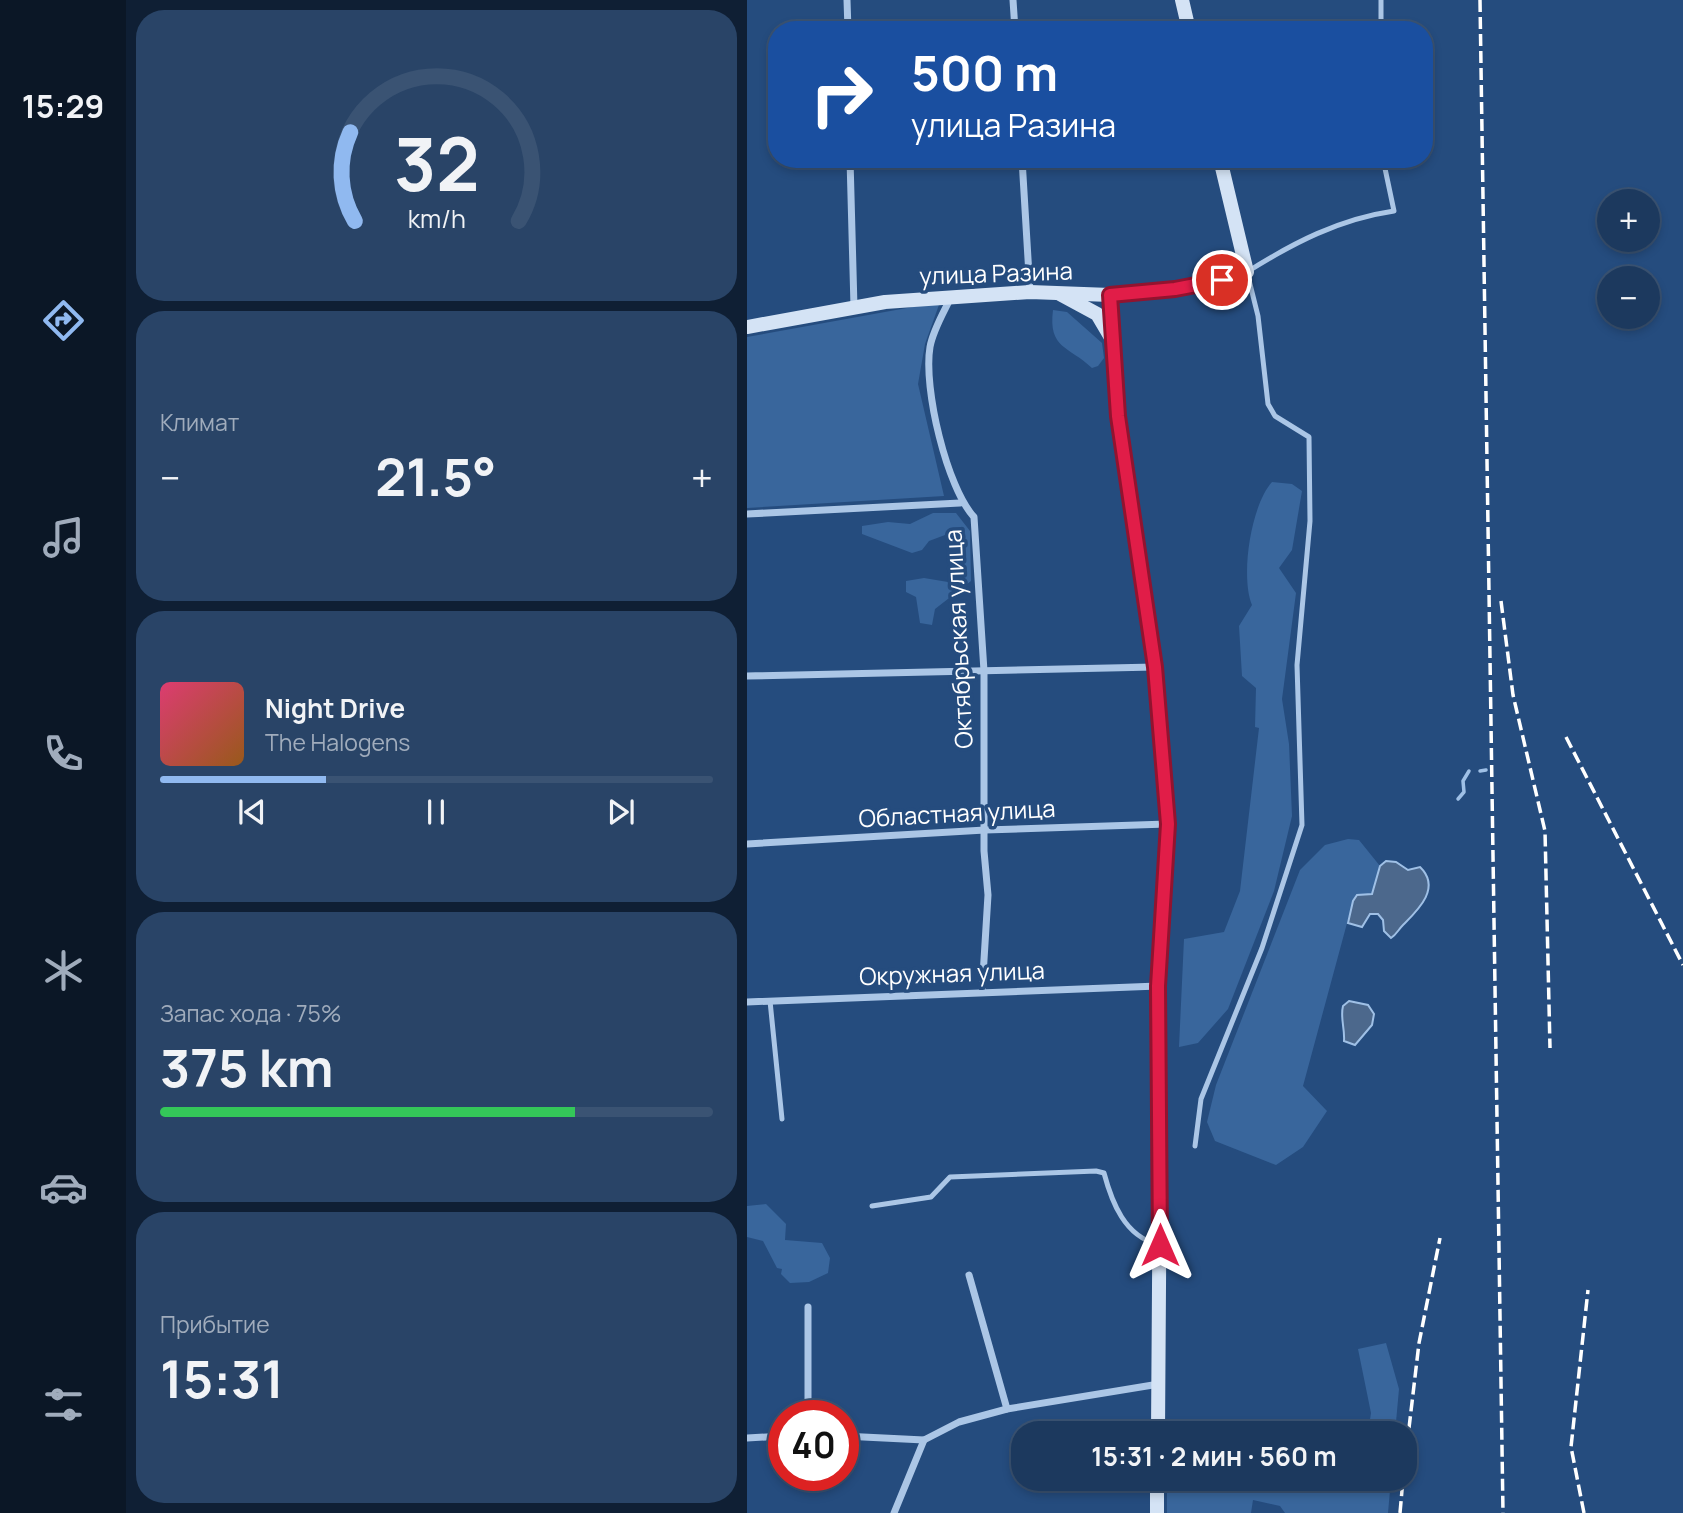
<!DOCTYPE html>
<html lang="ru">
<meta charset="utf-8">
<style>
body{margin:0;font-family:Manrope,sans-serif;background:#294467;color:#f1f3f6;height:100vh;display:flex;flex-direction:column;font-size:26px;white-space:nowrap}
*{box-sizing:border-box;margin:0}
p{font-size:23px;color:#a0acbc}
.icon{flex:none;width:38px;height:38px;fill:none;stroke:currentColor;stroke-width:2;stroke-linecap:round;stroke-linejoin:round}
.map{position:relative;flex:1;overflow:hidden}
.side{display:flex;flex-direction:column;gap:10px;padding:10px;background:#0f1f34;width:621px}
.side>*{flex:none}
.hud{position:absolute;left:21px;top:21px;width:665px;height:147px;border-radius:28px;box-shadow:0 4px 10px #0003,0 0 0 2px #3a5373;background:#1a4fa0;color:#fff;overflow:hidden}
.controls{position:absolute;left:850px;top:189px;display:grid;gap:14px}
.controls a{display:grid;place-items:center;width:63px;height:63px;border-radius:50%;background:#1c395e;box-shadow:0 4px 10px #0003,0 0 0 2px #3a5373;font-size:35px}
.speed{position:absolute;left:21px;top:1400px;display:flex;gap:14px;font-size:35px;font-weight:700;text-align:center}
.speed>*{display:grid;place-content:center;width:91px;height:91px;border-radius:50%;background:#1c395e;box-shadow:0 4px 10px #0003,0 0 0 2px #3a5373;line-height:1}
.speed .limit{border:10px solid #d22;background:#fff;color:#111}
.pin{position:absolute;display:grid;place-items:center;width:60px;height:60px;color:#fff;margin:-30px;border:4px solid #fff;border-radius:50%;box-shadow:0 2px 7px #0007}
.me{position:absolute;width:77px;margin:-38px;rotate:0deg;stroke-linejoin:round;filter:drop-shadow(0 0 5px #0008)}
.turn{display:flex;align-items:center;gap:24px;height:147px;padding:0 28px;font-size:32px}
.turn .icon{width:91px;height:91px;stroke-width:2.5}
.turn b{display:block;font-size:49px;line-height:60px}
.big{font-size:52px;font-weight:700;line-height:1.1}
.side .card{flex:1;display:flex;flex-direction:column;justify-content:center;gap:10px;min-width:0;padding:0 24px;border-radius:28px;background:#294467}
.side .dial{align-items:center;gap:0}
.dial svg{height:182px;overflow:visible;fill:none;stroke:#3a5373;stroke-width:7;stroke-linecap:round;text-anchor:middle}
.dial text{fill:#f1f3f6;stroke:none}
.song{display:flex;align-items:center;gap:21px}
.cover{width:84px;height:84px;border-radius:10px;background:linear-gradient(135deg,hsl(340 70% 55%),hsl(30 70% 35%))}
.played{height:7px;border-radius:4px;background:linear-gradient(90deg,#90b9f0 30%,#3a5373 30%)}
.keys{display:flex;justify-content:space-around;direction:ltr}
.heat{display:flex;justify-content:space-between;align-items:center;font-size:38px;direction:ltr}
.charge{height:10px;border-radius:5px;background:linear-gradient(90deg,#34c759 75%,#3a5373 0)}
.trip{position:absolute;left:264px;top:1421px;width:406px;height:70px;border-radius:28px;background:#1c395e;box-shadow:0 4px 10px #0003,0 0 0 2px #3a5373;font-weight:700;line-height:70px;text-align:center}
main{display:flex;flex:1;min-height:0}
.dock{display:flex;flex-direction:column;width:126px;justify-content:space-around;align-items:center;background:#0b1726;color:#a0acbc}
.dock .icon{width:49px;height:49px}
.dock .on{color:#90b9f0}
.dock b{font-size:32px;color:#f1f3f6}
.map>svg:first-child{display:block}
</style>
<main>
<nav class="dock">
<b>15:29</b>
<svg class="icon on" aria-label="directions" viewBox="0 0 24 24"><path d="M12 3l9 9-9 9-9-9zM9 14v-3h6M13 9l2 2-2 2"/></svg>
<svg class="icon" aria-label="music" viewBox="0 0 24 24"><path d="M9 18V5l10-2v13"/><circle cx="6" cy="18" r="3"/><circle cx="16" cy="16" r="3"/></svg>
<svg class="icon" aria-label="phone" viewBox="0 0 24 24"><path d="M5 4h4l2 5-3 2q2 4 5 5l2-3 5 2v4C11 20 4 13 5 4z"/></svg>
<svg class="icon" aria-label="climate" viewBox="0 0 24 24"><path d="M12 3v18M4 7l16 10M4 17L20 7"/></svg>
<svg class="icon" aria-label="car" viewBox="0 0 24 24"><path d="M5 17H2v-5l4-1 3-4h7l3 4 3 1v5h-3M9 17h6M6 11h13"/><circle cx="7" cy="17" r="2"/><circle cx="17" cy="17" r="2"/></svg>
<svg class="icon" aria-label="filters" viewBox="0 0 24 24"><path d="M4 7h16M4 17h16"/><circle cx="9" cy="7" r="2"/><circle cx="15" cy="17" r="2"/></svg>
</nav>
<section class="side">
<div class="card dial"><svg viewBox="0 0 100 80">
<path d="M14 69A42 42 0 1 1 86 69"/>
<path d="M14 69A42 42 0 0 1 12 30" stroke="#90b9f0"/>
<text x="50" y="56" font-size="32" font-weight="700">32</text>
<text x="50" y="72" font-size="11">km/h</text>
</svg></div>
<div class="card"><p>Климат</p>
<div class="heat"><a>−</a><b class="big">21.5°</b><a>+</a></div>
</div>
<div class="card">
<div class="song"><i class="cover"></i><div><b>Night Drive</b><p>The Halogens</p></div></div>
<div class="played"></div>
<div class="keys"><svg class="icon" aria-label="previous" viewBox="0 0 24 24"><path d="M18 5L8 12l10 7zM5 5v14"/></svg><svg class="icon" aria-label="pause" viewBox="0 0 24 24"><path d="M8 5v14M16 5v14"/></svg><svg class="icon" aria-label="next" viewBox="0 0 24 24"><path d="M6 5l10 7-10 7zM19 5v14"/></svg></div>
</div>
<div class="card"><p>Запас хода · 75%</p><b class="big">375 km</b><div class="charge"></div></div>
<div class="card"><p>Прибытие</p><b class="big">15:31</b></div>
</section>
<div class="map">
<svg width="936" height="1513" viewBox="0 0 936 1513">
<rect width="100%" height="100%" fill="#254c7e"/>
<!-- green -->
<g fill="#39669c">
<path d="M 193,302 L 178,344 L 171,384 L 197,496 L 0,508 L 0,337 Z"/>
<path d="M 306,310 L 320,312 L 355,343 L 357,358 L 351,366 L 345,368 C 322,346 301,349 306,310 Z"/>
<path d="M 525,482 L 545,484 L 555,491 L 545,550 L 532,568 L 549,593 L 535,699 L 542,744 L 545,816 L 527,891 L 481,1009 L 451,1043 L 432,1047 L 437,939 L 477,932 L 493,891 L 512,728 L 508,727 L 509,688 L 495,676 L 492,626 L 505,605 C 493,576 504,505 525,482 Z"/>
<path d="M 186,513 L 209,513 L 223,531 L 224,581 L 188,609 L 185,625 L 173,623 L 169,597 L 159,592 L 159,581 L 177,578 L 201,582 L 209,574 L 215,536 L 198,535 L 182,541 L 175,550 L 165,553 L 115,534 L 115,526 L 141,522 L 163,524 Z"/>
<path d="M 601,839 L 612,840 L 633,866 L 625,894 L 610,895 L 606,901 L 556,1086 L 580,1111 L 556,1147 L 529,1165 L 468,1141 L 460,1122 L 469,1085 L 553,870 L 578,845 Z"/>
<path d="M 19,1204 L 39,1224 L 38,1240 L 75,1243 L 83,1258 L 81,1273 L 62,1282 L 43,1283 L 34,1274 L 35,1269 L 30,1268 L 16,1241 L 0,1237 L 0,1206 Z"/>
<path d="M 639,1343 L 652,1389 L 648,1433 L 621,1433 L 624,1413 L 611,1349 Z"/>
<path d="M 420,1479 L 644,1479 L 641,1513 L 538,1513 L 533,1506 L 506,1500 L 504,1513 L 420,1513 Z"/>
</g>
<!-- water -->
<g fill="#4c688c" stroke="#9fc0e6" stroke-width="2">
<path d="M 639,861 L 649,862 L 661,870 L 673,867 C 695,888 670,911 656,925 C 651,930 650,934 644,938 L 637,931 L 636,920 L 631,914 L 623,914 L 615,927 L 601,923 L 606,901 L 610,895 L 625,894 L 633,866 Z"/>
<path d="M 602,1001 L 621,1005 L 627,1014 L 625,1025 L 608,1045 L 597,1041 C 598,1028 593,1018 596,1006 Z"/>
</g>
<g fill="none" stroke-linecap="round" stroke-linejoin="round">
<!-- stream -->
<g stroke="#9fc0e6" stroke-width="3.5">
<path d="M 733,771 L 739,770"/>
<path d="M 711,799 L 717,792 L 716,781 L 722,771"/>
</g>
<!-- lane -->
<g stroke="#abc6e6" stroke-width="5">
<path d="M 634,0 L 634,30"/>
<path d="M 23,1001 L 35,1119"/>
<path d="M 448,1146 L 454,1099 L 515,948 L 555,825 L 550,665 L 563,521 L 562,437 L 528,416 L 521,404 L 511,316 L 500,272 C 546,243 592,219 647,211 L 636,159"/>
<path d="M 125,1206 L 184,1197 L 203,1177 L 349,1171 L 357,1173 C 365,1203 378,1236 410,1244"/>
</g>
<!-- street -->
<g stroke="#abc6e6" stroke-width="7">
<path d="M 100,0 L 101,30"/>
<path d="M 266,0 L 268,30"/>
<path d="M 103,159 L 107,307"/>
<path d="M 275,159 L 283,292"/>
<path d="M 204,297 C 197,312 186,330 183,347 C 176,388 200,488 227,517 L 237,671 L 237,851 L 241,895 L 235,992"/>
<path d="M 0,514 L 213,503"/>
<path d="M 0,676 L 408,667"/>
<path d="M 0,844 L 238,830 L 420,824"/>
<path d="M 0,1002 L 411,986"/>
<path d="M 222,1275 L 260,1409"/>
<path d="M 61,1307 L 61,1416"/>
<path d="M 96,1436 L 177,1440 L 212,1422 L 260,1409 L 412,1384"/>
<path d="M 0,1438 L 37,1436"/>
<path d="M 147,1513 L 177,1440"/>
</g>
<!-- secondary -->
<g stroke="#d4e3f5" stroke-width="14">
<path d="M 435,0 L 442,30"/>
<path d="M 313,294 L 350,314 L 363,336"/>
<path d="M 363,295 L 371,416 L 408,667 L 421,824 L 411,986 L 413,1141 L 411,1433"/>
<path d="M 0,327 L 138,302 L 283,292 L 363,295 L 428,289 L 500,272 L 473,159"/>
<path d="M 410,1513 L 410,1479"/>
</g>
<!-- rail -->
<g stroke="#fff" stroke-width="3.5" stroke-dasharray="12 5" stroke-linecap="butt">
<path d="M 733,0 L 756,1513"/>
<path d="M 754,601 L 766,695 L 798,831 L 803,1048"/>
<path d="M 819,737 L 936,965"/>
<path d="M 658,1462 L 672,1343 L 693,1238"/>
<path d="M 653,1513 L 656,1479"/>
<path d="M 837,1513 L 824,1447 L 841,1290"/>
</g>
</g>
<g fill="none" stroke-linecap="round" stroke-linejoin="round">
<defs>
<path id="route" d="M 413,1245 L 411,986 L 421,824 L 408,667 L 371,416 L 363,295 L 428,289 L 475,280"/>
</defs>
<!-- route casing -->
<use href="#route" stroke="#92132f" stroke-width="18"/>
<!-- route -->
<use href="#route" stroke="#e11d48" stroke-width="12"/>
</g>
<g text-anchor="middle" stroke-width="7" stroke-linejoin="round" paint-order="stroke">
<!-- street labels -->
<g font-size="24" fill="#fff" stroke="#254c7e">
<text transform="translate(249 274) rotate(-2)" y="8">улица Разина</text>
<text transform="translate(212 639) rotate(-93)" y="8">Октябрьская улица</text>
<text transform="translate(210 814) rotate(-3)" y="8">Областная улица</text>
<text transform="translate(205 974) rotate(-2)" y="8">Окружная улица</text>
</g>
</g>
</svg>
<div class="controls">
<a>+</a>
<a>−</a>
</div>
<div class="speed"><div class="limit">40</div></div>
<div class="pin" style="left:475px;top:280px;background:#d93025"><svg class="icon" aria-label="arrive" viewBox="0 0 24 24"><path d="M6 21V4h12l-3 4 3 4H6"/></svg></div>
<svg class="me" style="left:413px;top:1245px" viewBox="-20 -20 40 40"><path d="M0-17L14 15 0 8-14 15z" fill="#e11d48" stroke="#fff" stroke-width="4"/></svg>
<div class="trip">15:31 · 2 мин · 560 m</div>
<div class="hud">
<div class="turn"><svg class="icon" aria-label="right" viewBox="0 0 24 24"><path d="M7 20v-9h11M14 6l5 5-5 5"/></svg><div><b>500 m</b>улица Разина</div></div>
</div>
</div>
</main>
